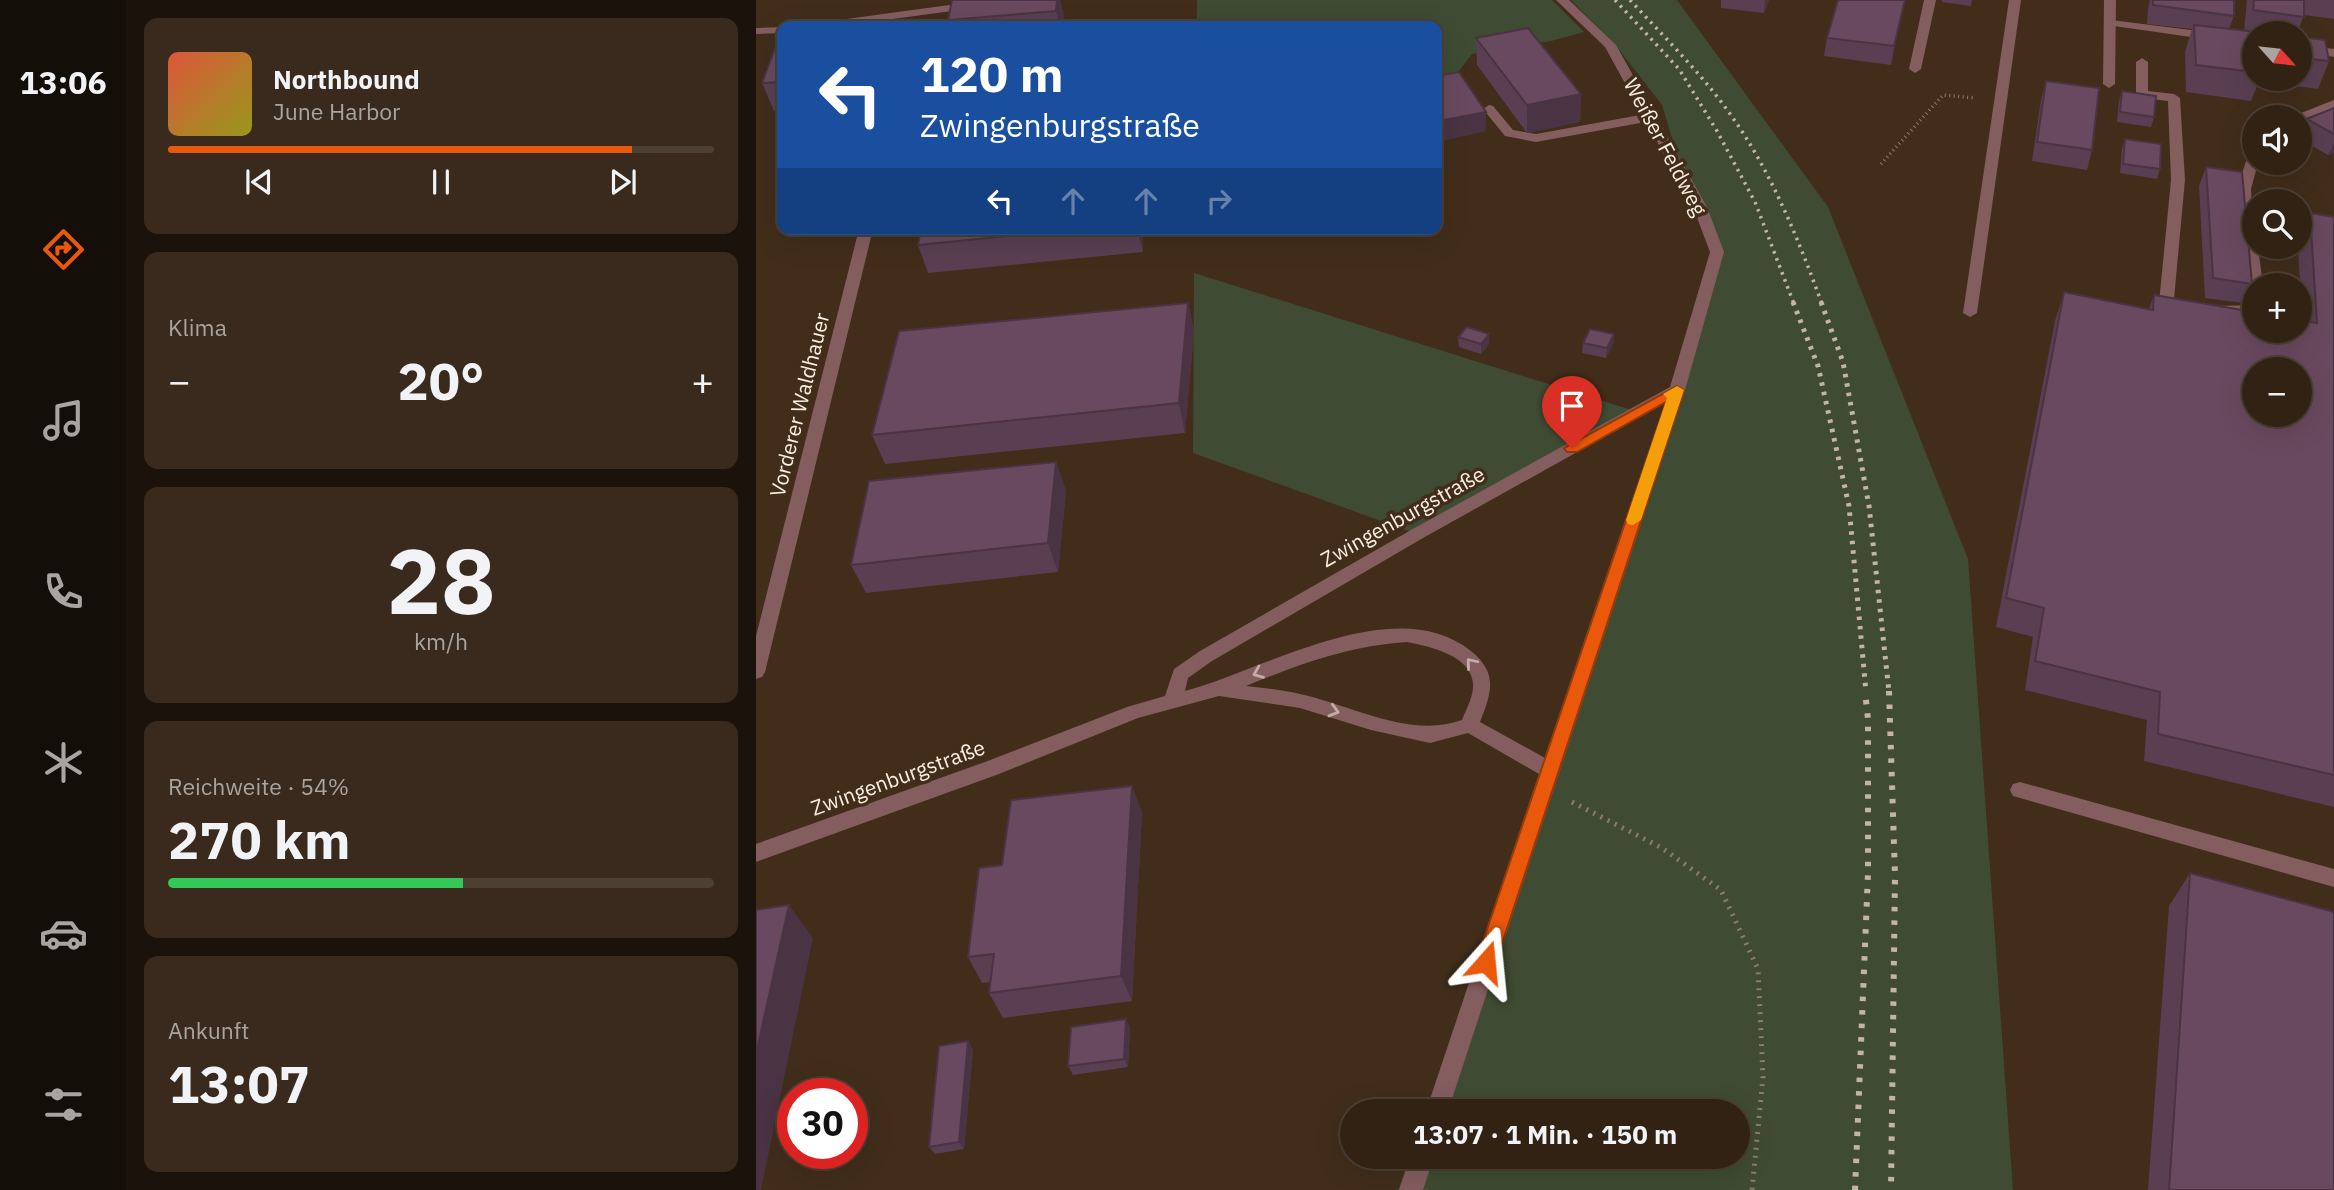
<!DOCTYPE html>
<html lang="de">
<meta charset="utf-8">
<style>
body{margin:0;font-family:"IBM Plex Sans",sans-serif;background:#392a1d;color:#f1f3f6;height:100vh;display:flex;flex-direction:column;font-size:26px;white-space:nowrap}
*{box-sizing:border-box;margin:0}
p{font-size:23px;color:#a8a4a0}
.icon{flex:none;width:38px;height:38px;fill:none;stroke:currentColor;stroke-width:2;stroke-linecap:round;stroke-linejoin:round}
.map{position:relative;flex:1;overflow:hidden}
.details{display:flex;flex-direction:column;gap:18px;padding:18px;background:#1b130b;width:630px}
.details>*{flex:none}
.guide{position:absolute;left:21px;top:21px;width:665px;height:214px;border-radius:14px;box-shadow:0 7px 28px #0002,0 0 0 2px #4c3f34;background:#1a4fa0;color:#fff;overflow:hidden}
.needle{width:46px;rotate:117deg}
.fabs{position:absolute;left:1486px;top:21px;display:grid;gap:14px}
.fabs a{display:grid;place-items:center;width:70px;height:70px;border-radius:50%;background:#312214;box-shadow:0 7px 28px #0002,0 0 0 2px #4c3f34;font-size:35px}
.speed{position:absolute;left:21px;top:1078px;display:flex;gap:14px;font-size:35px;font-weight:700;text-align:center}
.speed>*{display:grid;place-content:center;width:91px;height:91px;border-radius:50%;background:#312214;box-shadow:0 7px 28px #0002,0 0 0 2px #4c3f34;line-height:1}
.speed .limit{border:10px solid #d22;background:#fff;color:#111}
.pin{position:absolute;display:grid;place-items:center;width:60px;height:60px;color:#fff;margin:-72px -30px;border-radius:50% 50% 50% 0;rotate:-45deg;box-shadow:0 0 7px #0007}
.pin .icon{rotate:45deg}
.me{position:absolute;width:77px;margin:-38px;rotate:18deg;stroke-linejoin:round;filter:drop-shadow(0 0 5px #0008)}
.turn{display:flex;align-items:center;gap:24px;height:147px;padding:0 28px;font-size:32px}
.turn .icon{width:91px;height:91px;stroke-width:2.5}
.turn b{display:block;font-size:49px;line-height:60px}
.lanes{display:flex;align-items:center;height:66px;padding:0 28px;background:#0003;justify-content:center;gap:35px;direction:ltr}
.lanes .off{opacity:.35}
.big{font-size:52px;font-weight:800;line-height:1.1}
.details .widget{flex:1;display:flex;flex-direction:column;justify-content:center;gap:10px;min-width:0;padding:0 24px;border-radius:14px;background:#392a1d}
.details .dial{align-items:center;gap:0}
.dial b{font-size:91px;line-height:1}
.song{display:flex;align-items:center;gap:21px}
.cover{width:84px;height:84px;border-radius:10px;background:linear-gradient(135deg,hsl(10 70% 55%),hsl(60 70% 35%))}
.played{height:7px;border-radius:4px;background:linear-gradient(90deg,#ea580c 85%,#4c3f34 85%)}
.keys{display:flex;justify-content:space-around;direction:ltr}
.heat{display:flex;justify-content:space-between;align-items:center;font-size:38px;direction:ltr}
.charge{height:10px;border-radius:5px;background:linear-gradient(90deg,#34c759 54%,#4c3f34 0)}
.trip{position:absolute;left:584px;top:1099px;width:410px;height:70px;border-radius:35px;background:#312214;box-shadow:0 7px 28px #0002,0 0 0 2px #4c3f34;font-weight:800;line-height:70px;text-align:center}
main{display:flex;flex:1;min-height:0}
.dock{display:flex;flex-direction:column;width:126px;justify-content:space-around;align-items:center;background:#140e08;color:#a8a4a0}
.dock .icon{width:49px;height:49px}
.dock .selected{color:#ea580c}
.dock b{font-size:32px;color:#f1f3f6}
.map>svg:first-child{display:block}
</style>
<main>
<nav class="dock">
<b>13:06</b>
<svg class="icon selected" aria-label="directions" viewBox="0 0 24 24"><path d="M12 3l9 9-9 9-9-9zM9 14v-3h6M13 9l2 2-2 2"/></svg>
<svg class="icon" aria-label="music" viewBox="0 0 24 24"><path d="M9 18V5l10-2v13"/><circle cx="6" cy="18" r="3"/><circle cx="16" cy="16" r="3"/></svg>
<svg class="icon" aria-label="phone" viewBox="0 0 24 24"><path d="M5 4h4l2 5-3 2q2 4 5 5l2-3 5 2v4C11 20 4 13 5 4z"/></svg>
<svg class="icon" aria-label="climate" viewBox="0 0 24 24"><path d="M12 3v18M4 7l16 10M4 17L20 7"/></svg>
<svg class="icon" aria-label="car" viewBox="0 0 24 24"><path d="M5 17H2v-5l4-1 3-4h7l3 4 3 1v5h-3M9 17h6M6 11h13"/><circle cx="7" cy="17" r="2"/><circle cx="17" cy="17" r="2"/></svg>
<svg class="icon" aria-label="filters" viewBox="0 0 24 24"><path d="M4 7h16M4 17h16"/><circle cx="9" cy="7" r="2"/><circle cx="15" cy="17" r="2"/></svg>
</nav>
<section class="details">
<div class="widget">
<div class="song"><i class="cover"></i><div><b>Northbound</b><p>June Harbor</p></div></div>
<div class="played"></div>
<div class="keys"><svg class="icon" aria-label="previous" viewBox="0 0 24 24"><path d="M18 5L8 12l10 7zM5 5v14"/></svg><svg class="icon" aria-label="pause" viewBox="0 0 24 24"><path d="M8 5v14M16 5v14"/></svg><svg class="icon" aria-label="next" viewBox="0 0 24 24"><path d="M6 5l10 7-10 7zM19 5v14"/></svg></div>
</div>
<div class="widget"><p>Klima</p>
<div class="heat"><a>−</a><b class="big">20°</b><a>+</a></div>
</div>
<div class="widget dial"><b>28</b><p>km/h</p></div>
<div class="widget"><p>Reichweite · 54%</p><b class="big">270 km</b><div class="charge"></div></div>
<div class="widget"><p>Ankunft</p><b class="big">13:07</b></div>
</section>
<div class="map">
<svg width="1578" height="1190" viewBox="0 0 1578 1190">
<rect width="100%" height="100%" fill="#412d1a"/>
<!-- green -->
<g fill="#3f4b32">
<path d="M 441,0 L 796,0 L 828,32 L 795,41 L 716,54 L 695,81 L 681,84 L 681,26 L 441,26 Z"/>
<path d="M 815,0 L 921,0 L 1072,207 L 1212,559 L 1257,1190 L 642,1190 L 654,1157 L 982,1157 L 982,1111 L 670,1111 L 921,390 L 960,252 L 937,208 L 906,105 L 860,46 Z"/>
<path d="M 438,273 L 882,412 L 661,534 L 437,453 Z"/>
</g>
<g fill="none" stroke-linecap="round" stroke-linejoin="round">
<!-- path-far1 -->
<path stroke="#8d7c6c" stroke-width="3.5" stroke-dasharray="1 3.5" stroke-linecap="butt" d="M 1125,164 L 1187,95 L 1220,98"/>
<!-- path -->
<path stroke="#8d7c6c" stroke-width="5" stroke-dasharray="2 6" stroke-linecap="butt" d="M 816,802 L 906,848 L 965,890 L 1002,969 L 1007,1077 L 996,1190"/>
<!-- lane -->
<g fill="#845d5f" fill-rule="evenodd">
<path d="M 1168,0 L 1180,0 L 1165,69 L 1159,73 L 1153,69 Z"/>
<path d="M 1253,0 L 1265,0 L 1221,313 L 1214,317 L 1207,313 Z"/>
<path d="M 1355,20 L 1498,38 L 1498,46 L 1351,25 L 1351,21 Z"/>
<path d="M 1544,44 L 1578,49 L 1578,57 L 1544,51 Z"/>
<path d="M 1386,58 L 1392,62 L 1392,91 L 1418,94 L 1424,98 L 1429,180 L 1418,299 L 1433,302 L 1435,305 L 1433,308 L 1405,306 L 1403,303 L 1415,180 L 1412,101 L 1386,98 L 1380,94 L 1380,62 Z"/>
<path d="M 1578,100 L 1578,108 L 1544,120 L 1544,117 L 1535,117 Z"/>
<path d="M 733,105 L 737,106 L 757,130 L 780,134 L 895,113 L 901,117 L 895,121 L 780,142 L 749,136 L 727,109 Z"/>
<path d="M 1498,151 L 1498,163 L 1502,163 L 1495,189 L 1498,247 L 1502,247 L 1507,285 L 1498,285 L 1498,289 L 1493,285 L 1481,189 L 1492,155 Z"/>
<path d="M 1498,305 L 1498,313 L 1460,314 L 1453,310 L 1460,306 Z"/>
<path d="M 1264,782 L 1578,869 L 1578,887 L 1257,796 L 1254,790 L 1257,784 Z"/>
</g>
<!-- street -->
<g fill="#845d5f" fill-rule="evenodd">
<path d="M 230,0 L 261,0 L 255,3 L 85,26 L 55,26 L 61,23 Z"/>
<path d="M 800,0 L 813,0 L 860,45 L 951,207 L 968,252 L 929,390 L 692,1111 L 670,1111 L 783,774 L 712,733 L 674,743 L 615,730 L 544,708 L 463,696 L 382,718 L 243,774 L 0,862 L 0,844 L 229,762 L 371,707 L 409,696 L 418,669 L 444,651 L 655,530 L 914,387 L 954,252 L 937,207 L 849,47 ZM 909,403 L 789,758 L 724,722 C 735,693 743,674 715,651 C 639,590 508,670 429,691 L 432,678 L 456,661 L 667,538 ZM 651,642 C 677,647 725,658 716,694 C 714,703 709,712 706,720 C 654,739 595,705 544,694 C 526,690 508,688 490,686 C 544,664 592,646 651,642 Z"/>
<path d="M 1348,0 L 1360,0 L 1359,84 L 1353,88 L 1347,84 Z"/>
<path d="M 26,27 L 26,33 L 0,34 L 0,28 Z"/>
<path d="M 103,229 L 117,229 L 9,672 L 6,677 L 0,679 L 0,636 Z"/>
<path d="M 654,1157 L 678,1157 L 667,1190 L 643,1190 Z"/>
</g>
<!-- rail-far2 -->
<g stroke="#c3b4a6" stroke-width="3.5" stroke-dasharray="2.5 5" stroke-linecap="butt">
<path d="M 859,0 L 923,69 L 961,131 L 999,202 L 1038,304"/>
<path d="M 874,0 C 910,39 949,77 979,121 C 1017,176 1043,241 1066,304"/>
</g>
<!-- rail-far1 -->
<g stroke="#c3b4a6" stroke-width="5" stroke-dasharray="3.5 6" stroke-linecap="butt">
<path d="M 1037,302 L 1062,366 L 1093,506 L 1110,692"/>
<path d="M 1065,302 L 1087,362 L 1113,506 L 1133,692"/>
</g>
<!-- rail -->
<g stroke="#c3b4a6" stroke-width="6" stroke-dasharray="4.5 9" stroke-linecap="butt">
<path d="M 1133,691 L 1139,876 L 1135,1190"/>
<path d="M 1099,1190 L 1112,873 L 1112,719 L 1109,691"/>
</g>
</g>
<!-- wall -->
<g fill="#5a3f52">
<path d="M 304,0 L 310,26 L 194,26 L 192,20 Z"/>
<path d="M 965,0 L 1013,0 L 1008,13 L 965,8 Z"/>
<path d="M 1149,0 L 1135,65 L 1068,56 L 1071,38 Z"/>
<path d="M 1186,0 L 1216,0 L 1215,6 L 1186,2 Z"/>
<path d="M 1394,0 L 1478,0 L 1478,16 L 1473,29 L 1488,31 L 1491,0 L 1578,0 L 1578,19 L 1548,15 L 1541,33 L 1498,33 L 1498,79 L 1544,79 L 1544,37 L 1573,61 L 1562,89 L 1503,81 L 1495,101 L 1430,92 L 1429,52 L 1436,29 L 1391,24 L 1392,8 Z"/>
<path d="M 26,32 L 26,110 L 18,111 L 6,83 Z"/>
<path d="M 720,38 L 825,94 L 824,122 L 771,133 L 721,65 Z"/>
<path d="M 681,76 L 730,112 L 730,131 L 684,141 L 681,135 Z"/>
<path d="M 1290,81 L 1336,150 L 1331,170 L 1276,161 L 1285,100 Z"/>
<path d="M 1366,91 L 1398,117 L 1395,127 L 1361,122 L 1363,101 Z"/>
<path d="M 1578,108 L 1578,153 L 1572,155 L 1544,139 L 1544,136 L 1551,119 Z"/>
<path d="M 1369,139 L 1404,169 L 1401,179 L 1364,173 L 1366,148 Z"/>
<path d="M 1450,167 L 1496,284 L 1487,303 L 1449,298 L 1443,186 Z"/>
<path d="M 1554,213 L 1578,217 L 1578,807 L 1388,761 L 1391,720 L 1269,690 L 1277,637 L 1240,627 L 1299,321 L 1308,292 L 1393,309 L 1398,295 L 1546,320 L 1542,247 L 1544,247 L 1544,238 Z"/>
<path d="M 165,229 L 387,229 L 387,252 L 172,273 L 162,245 Z"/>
<path d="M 432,303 L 438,331 L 429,433 L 129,464 L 116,435 Z"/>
<path d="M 733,334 L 733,344 L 725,354 L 703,347 L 702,337 Z"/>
<path d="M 858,334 L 857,344 L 850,358 L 826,353 L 827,343 Z"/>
<path d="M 300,462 L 310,491 L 302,572 L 110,593 L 95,565 Z"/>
<path d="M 376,786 L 386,813 L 376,1001 L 247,1018 L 233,993 L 234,982 L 226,983 L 212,957 L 246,865 Z"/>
<path d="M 1434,873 L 1578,1190 L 1392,1190 L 1413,906 Z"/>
<path d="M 370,1019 L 374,1028 L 372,1067 L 317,1075 L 312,1066 Z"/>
<path d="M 212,1041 L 217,1050 L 208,1149 L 179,1154 L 173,1147 Z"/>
</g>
<!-- shaded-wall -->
<g fill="#4a3342">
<path d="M 301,0 L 304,0 L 310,26 L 304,26 L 300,11 Z"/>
<path d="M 1009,0 L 1013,0 L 1008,13 Z"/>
<path d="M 1149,0 L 1147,11 L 1135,65 L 1138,46 Z"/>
<path d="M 825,94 L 824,122 L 771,133 L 771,105 Z"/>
<path d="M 730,112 L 730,131 L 684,141 L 683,121 Z"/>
<path d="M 1578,143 L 1578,153 L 1572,155 Z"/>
<path d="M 381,229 L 387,229 L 387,252 Z"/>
<path d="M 432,303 L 438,331 L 429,433 L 423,403 Z"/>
<path d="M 733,334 L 733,344 L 725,354 L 725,344 Z"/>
<path d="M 858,334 L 857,344 L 850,358 L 851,348 Z"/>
<path d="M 300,462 L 310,491 L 302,572 L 292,543 Z"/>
<path d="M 376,786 L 386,813 L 376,1001 L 365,976 Z"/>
<path d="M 33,905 L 57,938 L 5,1190 L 0,1190 L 0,1054 Z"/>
<path d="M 370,1019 L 374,1028 L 372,1067 L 368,1059 Z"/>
<path d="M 212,1041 L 217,1050 L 208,1149 L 203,1142 Z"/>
</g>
<!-- building -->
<g fill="#69495f" stroke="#4a3342" stroke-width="2" fill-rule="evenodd">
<path d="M 196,0 L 301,0 L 300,11 L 192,20 Z"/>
<path d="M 1082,0 L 1149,0 L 1138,46 L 1071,38 Z"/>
<path d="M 1397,0 L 1478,0 L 1478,16 L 1397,5 Z"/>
<path d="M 1498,0 L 1548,0 L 1548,17 L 1497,10 Z"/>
<path d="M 1438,25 L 1511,33 L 1498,33 L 1498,72 L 1440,65 Z"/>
<path d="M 772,28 L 825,94 L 771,105 L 720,38 Z"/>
<path d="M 25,32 L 26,32 L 26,82 L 6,83 Z"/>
<path d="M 1544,37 L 1569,40 L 1573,61 L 1544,58 Z"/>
<path d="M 703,72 L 730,112 L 683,121 L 681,118 L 681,76 Z"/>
<path d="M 1290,81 L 1343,88 L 1336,150 L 1281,142 Z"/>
<path d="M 1366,91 L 1400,96 L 1398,117 L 1364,112 Z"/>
<path d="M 1578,108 L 1578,134 L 1551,119 Z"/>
<path d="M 1369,139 L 1405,144 L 1404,169 L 1367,164 Z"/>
<path d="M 1450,167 L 1486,172 L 1496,284 L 1457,278 Z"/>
<path d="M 1554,213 L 1578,217 L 1578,775 L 1402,734 L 1404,692 L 1279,661 L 1288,608 L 1250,598 L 1308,292 L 1397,310 L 1398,295 L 1498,312 L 1498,331 L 1544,331 L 1544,320 L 1561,323 ZM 1498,369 L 1544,369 L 1544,415 L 1498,415 Z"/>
<path d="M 165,229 L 323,229 L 162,245 Z"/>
<path d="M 432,303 L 423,403 L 116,435 L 143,331 Z"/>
<path d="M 711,327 L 733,334 L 725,344 L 702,337 Z"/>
<path d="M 834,329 L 858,334 L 851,348 L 827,343 Z"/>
<path d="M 300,462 L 292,543 L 95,565 L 113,481 Z"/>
<path d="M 376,786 L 365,976 L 233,993 L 238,954 L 212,957 L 223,868 L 246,865 L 255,800 Z"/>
<path d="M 1434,873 L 1578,912 L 1578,1190 L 1413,1190 Z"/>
<path d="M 33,905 L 0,1054 L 0,910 Z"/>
<path d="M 370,1019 L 368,1059 L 312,1066 L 315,1027 Z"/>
<path d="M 212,1041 L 203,1142 L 173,1147 L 183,1046 Z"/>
</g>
<!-- one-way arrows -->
<defs><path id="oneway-chevron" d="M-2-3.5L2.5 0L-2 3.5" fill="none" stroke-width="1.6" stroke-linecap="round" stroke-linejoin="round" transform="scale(1.75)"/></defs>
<g stroke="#c5ada7">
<use href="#oneway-chevron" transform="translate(715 663) rotate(-130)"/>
<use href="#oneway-chevron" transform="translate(502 673) rotate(158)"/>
<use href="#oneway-chevron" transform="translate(578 711) rotate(16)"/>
</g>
<!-- route -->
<path fill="#ea580c" stroke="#983908" stroke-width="2" d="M 921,386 L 928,390 L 740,962 L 737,968 L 730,971 L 723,968 L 720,962 L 910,402 L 821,452 L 811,452 L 808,448 Z"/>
<!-- slow -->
<path fill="#f59e0b" d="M 921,386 L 928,390 L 885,520 L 877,525 L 872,524 L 870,520 L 911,398 L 907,394 Z"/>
<g text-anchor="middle" stroke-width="7" stroke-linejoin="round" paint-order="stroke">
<!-- street labels -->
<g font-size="21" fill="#fbeee2" stroke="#412d1a">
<text transform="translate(909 147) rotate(62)" y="7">Weißer Feldweg</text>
<text transform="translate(44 405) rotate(-76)" y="7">Vorderer Waldhauer</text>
<text transform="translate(647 517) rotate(-29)" y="7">Zwingenburgstraße</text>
<text transform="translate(142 778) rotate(-20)" y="7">Zwingenburgstraße</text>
</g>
</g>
</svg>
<div class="fabs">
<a><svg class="needle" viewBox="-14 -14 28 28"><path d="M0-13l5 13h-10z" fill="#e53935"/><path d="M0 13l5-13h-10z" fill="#a8a4a0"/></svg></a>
<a><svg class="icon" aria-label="sound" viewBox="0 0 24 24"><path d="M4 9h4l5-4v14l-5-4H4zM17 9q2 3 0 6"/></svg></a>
<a><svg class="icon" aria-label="search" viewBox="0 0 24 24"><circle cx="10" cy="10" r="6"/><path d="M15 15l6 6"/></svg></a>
<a>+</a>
<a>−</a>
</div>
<div class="speed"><div class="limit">30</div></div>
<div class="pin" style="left:816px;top:448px;background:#d93025"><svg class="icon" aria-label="arrive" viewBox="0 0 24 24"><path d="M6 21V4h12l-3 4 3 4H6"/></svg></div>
<svg class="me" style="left:730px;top:962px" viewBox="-20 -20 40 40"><path d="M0-17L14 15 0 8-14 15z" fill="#ea580c" stroke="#fff" stroke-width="4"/></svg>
<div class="trip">13:07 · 1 Min. · 150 m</div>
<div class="guide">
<div class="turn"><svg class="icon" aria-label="left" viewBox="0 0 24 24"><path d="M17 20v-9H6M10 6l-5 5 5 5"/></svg><div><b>120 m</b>Zwingenburgstraße</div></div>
<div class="lanes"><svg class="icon" aria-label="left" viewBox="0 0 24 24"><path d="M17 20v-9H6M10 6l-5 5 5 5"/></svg><svg class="icon off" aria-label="ahead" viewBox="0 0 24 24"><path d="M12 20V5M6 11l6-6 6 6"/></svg><svg class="icon off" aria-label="ahead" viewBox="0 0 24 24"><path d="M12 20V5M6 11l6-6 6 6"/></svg><svg class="icon off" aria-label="right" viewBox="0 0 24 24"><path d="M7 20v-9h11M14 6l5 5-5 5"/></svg></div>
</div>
</div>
</main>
